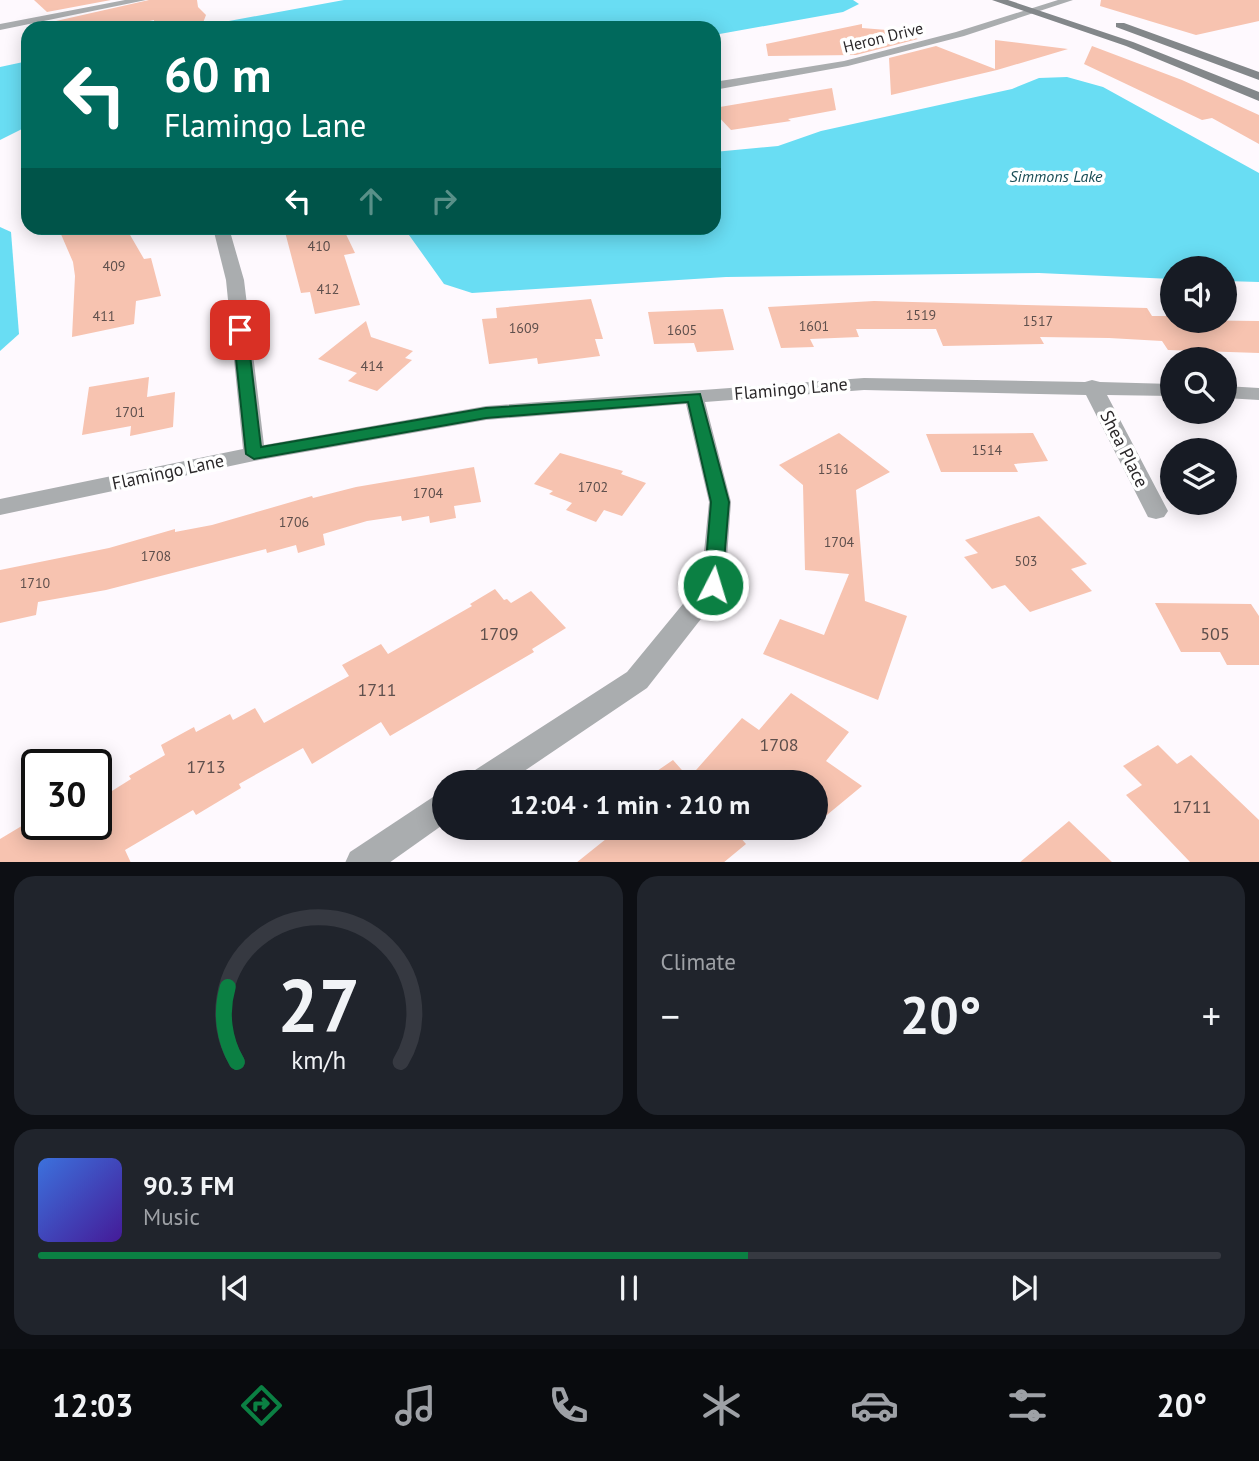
<!DOCTYPE html>
<meta charset="utf-8">
<style>
body{margin:0;font-family:"PT Sans",sans-serif;background:#20242c;color:#f1f3f6;height:100vh;display:flex;flex-direction:column;font-size:26px;white-space:nowrap}
*{box-sizing:border-box;margin:0}
p{font-size:23px;color:#9ea1a6}
.icon{flex:none;width:38px;height:38px;fill:none;stroke:currentColor;stroke-width:2;stroke-linecap:round;stroke-linejoin:round}
.map{position:relative;height:862px;overflow:hidden}
.drawer{display:flex;flex-direction:column;gap:14px;padding:14px;background:#0d0f14;flex:1}
.drawer>*{flex:none}
.hud{position:absolute;left:21px;top:21px;width:700px;height:214px;border-radius:21px;box-shadow:0 4px 18px #0003;background:#00695c;color:#fff;overflow:hidden}
.tools{position:absolute;left:1160px;top:256px;display:grid;gap:14px}
.tools a{display:grid;place-items:center;width:77px;height:77px;border-radius:50%;background:#171b24;box-shadow:0 4px 18px #0003;font-size:35px}
.speed{position:absolute;left:21px;top:749px;display:flex;gap:14px;font-size:35px;font-weight:700;text-align:center}
.speed>*{display:grid;place-content:center;width:91px;height:91px;border-radius:50%;background:#171b24;box-shadow:0 4px 18px #0003;line-height:1}
.speed .limit{border:4px solid #111;border-radius:10px;background:#fff;color:#111}
.pin{position:absolute;display:grid;place-items:center;width:60px;height:60px;color:#fff;margin:-30px;border-radius:14px;box-shadow:0 4px 10px #0006}
.me{position:absolute;width:77px;margin:-38px;rotate:5deg;stroke-linejoin:round;filter:drop-shadow(0 0 5px #0008)}
.turn{display:flex;align-items:center;gap:24px;height:147px;padding:0 28px;font-size:32px}
.turn .icon{width:91px;height:91px;stroke-width:2.5}
.turn b{display:block;font-size:49px;line-height:60px}
.lanes{display:flex;align-items:center;height:66px;padding:0 28px;background:#0003;justify-content:center;gap:35px;direction:ltr}
.lanes .off{opacity:.35}
.big{font-size:52px;font-weight:700;line-height:1.1}
.drawer .widget{flex:1;display:flex;flex-direction:column;justify-content:center;gap:10px;min-width:0;padding:0 24px;border-radius:21px;background:#20242c}
.drawer .dial{align-items:center;gap:0}
.dial svg{height:182px;overflow:visible;fill:none;stroke:#363941;stroke-width:7;stroke-linecap:round;text-anchor:middle}
.dial text{fill:#f1f3f6;stroke:none}
.song{display:flex;align-items:center;gap:21px}
.cover{width:84px;height:84px;border-radius:10px;background:linear-gradient(135deg,hsl(220 70% 55%),hsl(260 70% 35%))}
.played{height:7px;border-radius:4px;background:linear-gradient(90deg,#0b8043 60%,#363941 60%)}
.keys{display:flex;justify-content:space-around;direction:ltr}
.heat{display:flex;justify-content:space-between;align-items:center;font-size:38px;direction:ltr}
.drawer .tiles{flex:1;display:grid;gap:14px;grid-template-columns:1fr 1fr}
.widget:last-child{grid-column:span 2}
.trip{position:absolute;left:432px;top:770px;width:396px;height:70px;border-radius:35px;background:#171b24;box-shadow:0 4px 18px #0003;font-weight:700;line-height:70px;text-align:center}
.tabs{display:flex;height:112px;justify-content:space-around;align-items:center;background:#090b0e;color:#9ea1a6}
.tabs .icon{width:49px;height:49px}
.tabs .on{color:#0b8043}
.tabs b{font-size:32px;color:#f1f3f6}
.map>svg:first-child{display:block}
</style>
<div class="map">
<svg width="1259" height="863" viewBox="0 0 1259 863">
<rect width="100%" height="100%" fill="#fef9fe"/>
<!-- water -->
<g fill="#69ddf3">
<path d="M 344,0 L 853,0 L 859,4 L 843,12 L 714,35 L 714,28 L 191,28 Z"/>
<path d="M 28,61 L 28,126 L 0,140 L 0,67 Z"/>
<path d="M 1067,77 L 1103,87 L 1259,173 L 1259,282 L 1225,281 L 1225,268 L 1172,268 L 1172,279 L 1039,273 L 726,277 L 472,293 L 444,284 L 404,228 L 714,228 L 714,152 L 778,146 L 821,131 L 1012,89 L 1039,78 Z"/>
<path d="M 0,227 L 11,232 L 19,334 L 0,351 Z"/>
</g>
<!-- building -->
<g fill="#f7c3b0">
<path d="M 34,0 L 111,0 L 47,12 Z"/>
<path d="M 149,0 L 197,0 L 198,7 L 206,15 L 201,28 L 153,28 L 154,20 L 117,28 L 63,28 L 56,21 Z"/>
<path d="M 1101,0 L 1259,0 L 1259,21 L 1196,35 L 1100,6 Z"/>
<path d="M 862,24 L 862,28 L 887,30 L 887,27 L 918,39 L 856,55 L 768,56 L 766,44 Z"/>
<path d="M 995,40 L 1068,49 L 997,70 L 891,95 L 889,58 L 936,46 L 995,69 Z"/>
<path d="M 1092,46 L 1182,80 L 1259,115 L 1259,144 L 1212,118 L 1202,120 L 1084,64 Z"/>
<path d="M 832,88 L 836,110 L 788,119 L 791,121 L 731,130 L 714,112 L 714,108 Z"/>
<path d="M 78,228 L 126,228 L 144,259 L 151,258 L 161,296 L 136,301 L 134,324 L 72,337 L 75,276 L 73,262 L 60,232 Z"/>
<path d="M 284,228 L 343,228 L 355,253 L 344,255 L 360,305 L 315,314 L 310,292 L 301,293 Z"/>
<path d="M 591,299 L 603,339 L 595,339 L 600,356 L 538,364 L 537,358 L 489,364 L 482,319 L 497,318 L 496,308 Z"/>
<path d="M 874,301 L 1147,308 L 1152,316 L 1172,316 L 1172,320 L 1259,321 L 1259,353 L 1168,350 L 1162,341 L 1109,338 L 1040,337 L 1044,344 L 943,346 L 936,329 L 856,329 L 859,337 L 810,339 L 814,347 L 781,348 L 768,307 Z"/>
<path d="M 723,309 L 734,350 L 697,352 L 694,343 L 654,344 L 648,312 Z"/>
<path d="M 366,321 L 371,337 L 413,351 L 405,358 L 412,360 L 377,391 L 348,381 L 357,373 L 318,359 Z"/>
<path d="M 149,377 L 147,397 L 175,392 L 173,427 L 130,436 L 131,426 L 82,435 L 89,387 Z"/>
<path d="M 839,433 L 890,472 L 856,490 L 865,601 L 907,616 L 878,700 L 763,654 L 780,619 L 824,635 L 849,574 L 805,570 L 803,485 L 779,465 Z"/>
<path d="M 1033,433 L 1048,461 L 1014,464 L 1018,472 L 941,472 L 926,434 Z"/>
<path d="M 560,453 L 623,471 L 621,474 L 646,483 L 622,516 L 604,510 L 596,522 L 566,510 L 572,503 L 549,494 L 553,491 L 534,484 Z"/>
<path d="M 474,467 L 481,502 L 454,506 L 456,518 L 430,523 L 429,516 L 402,521 L 401,516 L 367,521 L 323,534 L 325,545 L 298,553 L 296,545 L 267,553 L 266,549 L 106,590 L 38,602 L 36,615 L 0,623 L 0,570 L 109,548 L 175,529 L 175,532 L 212,525 L 312,496 L 313,498 L 356,487 Z"/>
<path d="M 1039,516 L 1087,564 L 1071,569 L 1092,591 L 1030,612 L 1005,585 L 992,589 L 964,557 L 978,553 L 965,540 Z"/>
<path d="M 495,589 L 504,600 L 507,599 L 511,603 L 531,591 L 566,628 L 532,649 L 534,652 L 390,736 L 381,722 L 312,764 L 303,748 L 239,784 L 241,788 L 196,815 L 193,810 L 125,850 L 131,863 L 0,863 L 0,839 L 25,824 L 96,824 L 96,801 L 131,779 L 129,776 L 165,755 L 161,745 L 194,727 L 196,732 L 230,714 L 233,720 L 255,708 L 264,723 L 349,676 L 342,665 L 381,644 L 388,654 L 472,606 L 470,604 Z"/>
<path d="M 1155,603 L 1251,604 L 1259,616 L 1259,665 L 1227,665 L 1220,652 L 1181,652 Z"/>
<path d="M 791,693 L 849,732 L 826,761 L 862,786 L 816,824 L 816,782 L 641,782 L 673,760 L 689,778 L 742,718 L 759,730 Z"/>
<path d="M 1158,745 L 1177,764 L 1191,755 L 1259,820 L 1259,863 L 1191,863 L 1126,795 L 1142,785 L 1123,766 Z"/>
<path d="M 1069,821 L 1113,863 L 1019,863 Z"/>
<path d="M 598,828 L 732,828 L 746,844 L 723,863 L 576,863 L 606,839 Z"/>
</g>
<g fill="none" stroke-linecap="round" stroke-linejoin="round">
<!-- street -->
<g fill="#aaadaf" fill-rule="evenodd">
<path d="M 125,0 L 146,0 L 0,30 L 0,24 Z"/>
<path d="M 1058,0 L 1073,0 L 964,36 L 848,66 L 714,90 L 714,82 L 844,61 L 956,32 Z"/>
<path d="M 213,228 L 229,228 L 244,280 L 264,445 L 486,406 L 864,378 L 1085,382 L 1092,380 L 1100,382 L 1172,384 L 1172,396 L 1107,395 L 1168,511 L 1164,517 L 1156,519 L 1148,517 L 1086,395 L 864,390 L 705,402 L 731,502 L 725,585 L 722,592 L 647,688 L 508,782 L 468,782 L 472,772 L 627,672 L 701,582 L 709,502 L 686,404 L 486,420 L 254,461 L 0,515 L 0,499 L 243,449 L 226,280 Z"/>
<path d="M 1225,386 L 1259,388 L 1259,400 L 1225,398 Z"/>
<path d="M 444,792 L 444,824 L 389,863 L 345,863 L 350,852 L 433,797 Z"/>
</g>
<!-- secondary -->
<g fill="#83878a" fill-rule="evenodd">
<path d="M 992,0 L 1008,0 L 1133,42 L 1259,92 L 1259,101 L 1126,46 Z"/>
<path d="M 1116,23 L 1124,23 L 1259,72 L 1259,80 L 1116,27 Z"/>
</g>
</g>
<!-- route -->
<path fill="#0b8043" stroke="#07532c" stroke-width="2" d="M 240,326 L 247,330 L 261,447 L 486,408 L 700,394 L 729,502 L 722,585 L 720,590 L 713,592 L 706,590 L 704,585 L 711,502 L 688,402 L 486,418 L 254,459 L 246,454 L 233,330 Z"/>
<g text-anchor="middle" stroke-width="7" stroke-linejoin="round" paint-order="stroke">
<!-- number labels -->
<g font-size="14" fill="#5e4f4c">
<text x="319" y="251">410</text>
<text x="114" y="271">409</text>
<text x="328" y="294">412</text>
<text x="921" y="320">1519</text>
<text x="104" y="321">411</text>
<text x="1038" y="326">1517</text>
<text x="814" y="331">1601</text>
<text x="524" y="333">1609</text>
<text x="682" y="335">1605</text>
<text x="372" y="371">414</text>
<text x="130" y="417">1701</text>
<text x="987" y="455">1514</text>
<text x="833" y="474">1516</text>
<text x="593" y="492">1702</text>
<text x="428" y="498">1704</text>
<text x="294" y="527">1706</text>
<text x="839" y="547">1704</text>
<text x="156" y="561">1708</text>
<text x="1026" y="566">503</text>
<text x="35" y="588">1710</text>
</g>
<!-- far-street labels -->
<g font-size="16" fill="#2b282a" stroke="#fff">
<text transform="translate(883 37) rotate(-14)" y="6">Heron Drive</text>
</g>
<!-- far-water labels -->
<g font-size="16" font-style="italic" fill="#194c55" stroke="#fff">
<text x="1056" y="182">Simmons Lake</text>
</g>
<!-- street labels -->
<g font-size="18" fill="#2b282a" stroke="#fff">
<text transform="translate(791 389) rotate(-5)" y="6">Flamingo Lane</text>
<text transform="translate(1124 449) rotate(63)" y="6">Shea Place</text>
<text transform="translate(168 472) rotate(-12)" y="6">Flamingo Lane</text>
</g>
<!-- near-number labels -->
<g font-size="18" fill="#5e4f4c">
<text x="499" y="640">1709</text>
<text x="1215" y="640">505</text>
<text x="377" y="696">1711</text>
<text x="779" y="751">1708</text>
<text x="206" y="773">1713</text>
<text x="1192" y="813">1711</text>
</g>
</g>
</svg>
<div class="tools">
<a><svg class="icon" aria-label="sound" viewBox="0 0 24 24"><path d="M4 9h4l5-4v14l-5-4H4zM17 9q2 3 0 6"/></svg></a>
<a><svg class="icon" aria-label="search" viewBox="0 0 24 24"><circle cx="10" cy="10" r="6"/><path d="M15 15l6 6"/></svg></a>
<a><svg class="icon" aria-label="layers" viewBox="0 0 24 24"><path d="M12 4l9 5-9 5-9-5zM3 14l9 5 9-5"/></svg></a>
</div>
<div class="speed"><div class="limit">30</div></div>
<div class="pin" style="left:240px;top:330px;background:#d93025"><svg class="icon" aria-label="arrive" viewBox="0 0 24 24"><path d="M6 21V4h12l-3 4 3 4H6"/></svg></div>
<svg class="me" style="left:713px;top:585px" viewBox="-20 -20 40 40"><circle r="17" fill="#0b8043" stroke="#fff" stroke-width="3"/><path d="M0-11L8 9 0 5-8 9z" fill="#fff"/></svg>
<div class="trip">12:04 · 1 min · 210 m</div>
<div class="hud">
<div class="turn"><svg class="icon" aria-label="left" viewBox="0 0 24 24"><path d="M17 20v-9H6M10 6l-5 5 5 5"/></svg><div><b>60 m</b>Flamingo Lane</div></div>
<div class="lanes"><svg class="icon" aria-label="left" viewBox="0 0 24 24"><path d="M17 20v-9H6M10 6l-5 5 5 5"/></svg><svg class="icon off" aria-label="ahead" viewBox="0 0 24 24"><path d="M12 20V5M6 11l6-6 6 6"/></svg><svg class="icon off" aria-label="right" viewBox="0 0 24 24"><path d="M7 20v-9h11M14 6l5 5-5 5"/></svg></div>
</div>
</div>
<section class="drawer">
<div class="tiles">
<div class="widget dial"><svg viewBox="0 0 100 80">
<path d="M14 69A42 42 0 1 1 86 69"/>
<path d="M14 69A42 42 0 0 1 10 36" stroke="#0b8043"/>
<text x="50" y="56" font-size="32" font-weight="700">27</text>
<text x="50" y="72" font-size="11">km/h</text>
</svg></div>
<div class="widget"><p>Climate</p>
<div class="heat"><a>−</a><b class="big">20°</b><a>+</a></div>
</div>
<div class="widget">
<div class="song"><i class="cover"></i><div><b>90.3 FM</b><p>Music</p></div></div>
<div class="played"></div>
<div class="keys"><svg class="icon" aria-label="previous" viewBox="0 0 24 24"><path d="M18 5L8 12l10 7zM5 5v14"/></svg><svg class="icon" aria-label="pause" viewBox="0 0 24 24"><path d="M8 5v14M16 5v14"/></svg><svg class="icon" aria-label="next" viewBox="0 0 24 24"><path d="M6 5l10 7-10 7zM19 5v14"/></svg></div>
</div>
</div>
</section>
<nav class="tabs">
<b>12:03</b>
<svg class="icon on" aria-label="directions" viewBox="0 0 24 24"><path d="M12 3l9 9-9 9-9-9zM9 14v-3h6M13 9l2 2-2 2"/></svg>
<svg class="icon" aria-label="music" viewBox="0 0 24 24"><path d="M9 18V5l10-2v13"/><circle cx="6" cy="18" r="3"/><circle cx="16" cy="16" r="3"/></svg>
<svg class="icon" aria-label="phone" viewBox="0 0 24 24"><path d="M5 4h4l2 5-3 2q2 4 5 5l2-3 5 2v4C11 20 4 13 5 4z"/></svg>
<svg class="icon" aria-label="climate" viewBox="0 0 24 24"><path d="M12 3v18M4 7l16 10M4 17L20 7"/></svg>
<svg class="icon" aria-label="car" viewBox="0 0 24 24"><path d="M5 17H2v-5l4-1 3-4h7l3 4 3 1v5h-3M9 17h6M6 11h13"/><circle cx="7" cy="17" r="2"/><circle cx="17" cy="17" r="2"/></svg>
<svg class="icon" aria-label="filters" viewBox="0 0 24 24"><path d="M4 7h16M4 17h16"/><circle cx="9" cy="7" r="2"/><circle cx="15" cy="17" r="2"/></svg>
<b>20°</b>
</nav>
